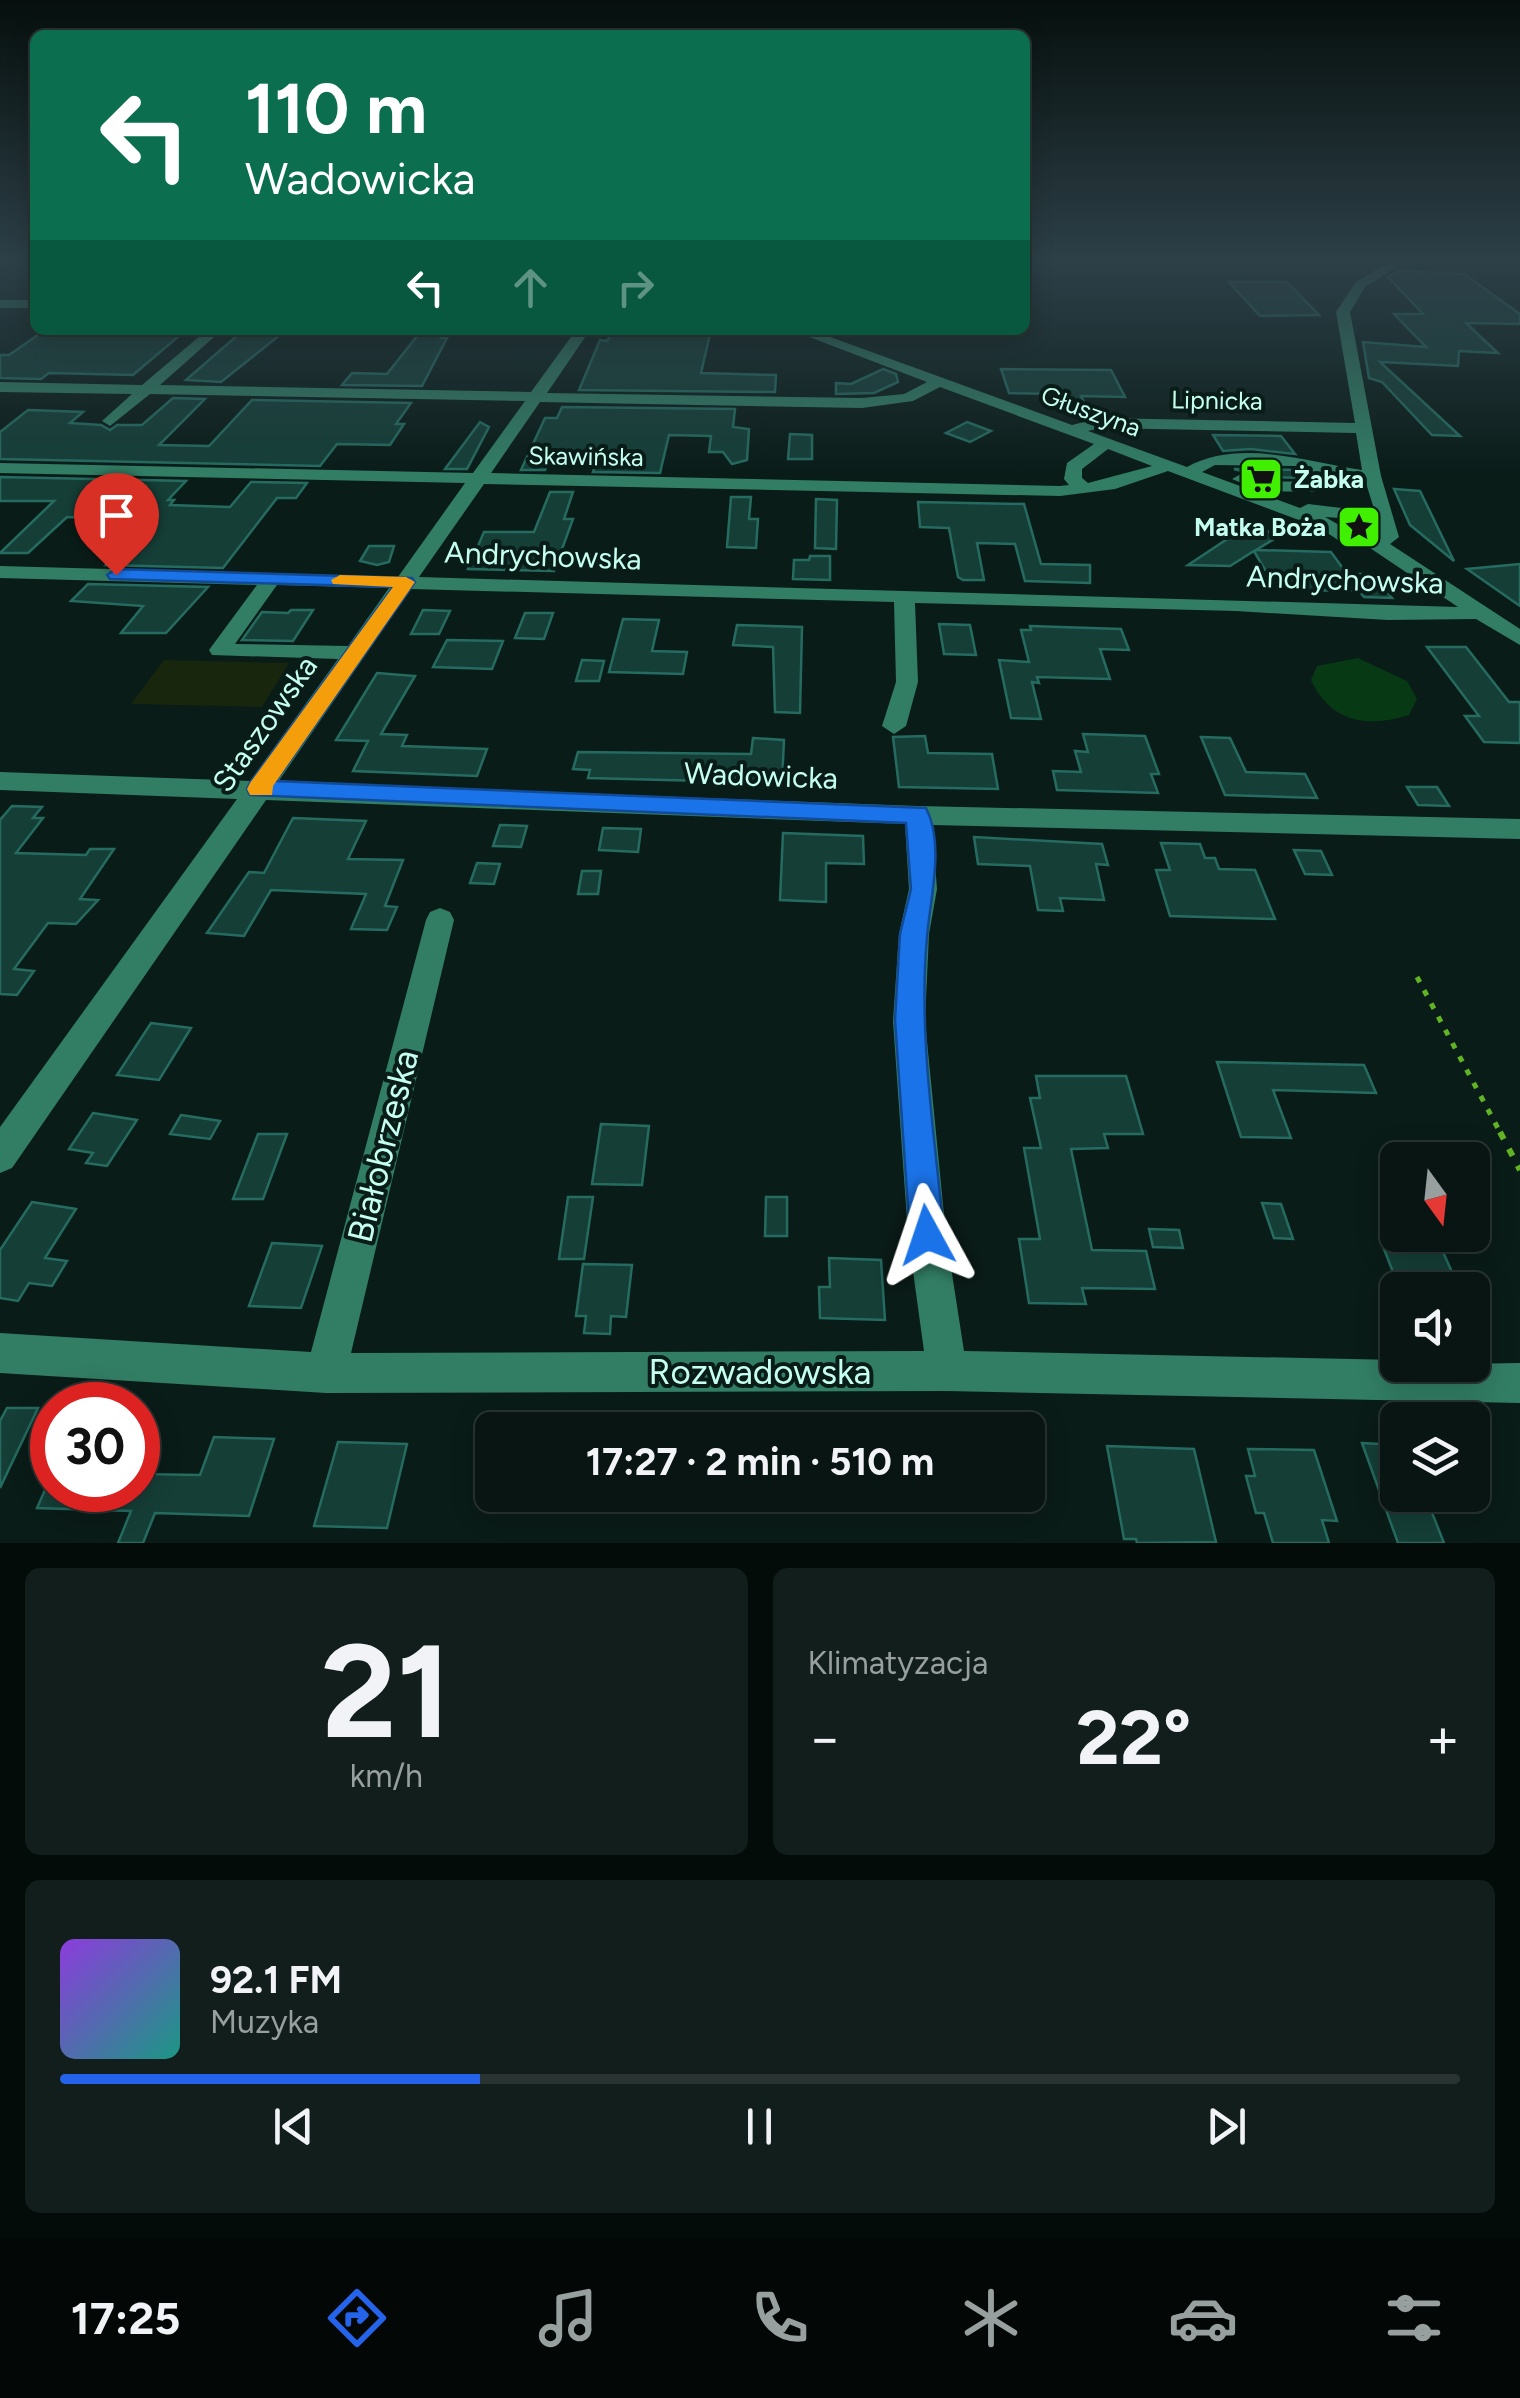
<!DOCTYPE html>
<html lang="pl">
<meta charset="utf-8">
<style>
body{margin:0;font-family:Figtree,sans-serif;background:#111e1b;color:#f1f3f6;height:100vh;display:flex;flex-direction:column;font-size:38px;white-space:nowrap}
*{box-sizing:border-box;margin:0}
p{font-size:32px;color:#989f9f}
.icon{flex:none;width:55px;height:55px;fill:none;stroke:currentColor;stroke-width:2;stroke-linecap:round;stroke-linejoin:round}
.map{position:relative;height:1543px;overflow:hidden}
.sheet{display:flex;flex-direction:column;gap:25px;padding:25px;background:#040c0a;flex:1}
.sheet>*{flex:none}
.guide{position:absolute;left:30px;top:30px;width:1000px;height:305px;border-radius:15px;box-shadow:0 5px 25px #0003,0 0 0 2px #293432;background:#0b6e4f;color:#fff;overflow:hidden}
.needle{width:65px;rotate:165deg}
.tools{position:absolute;left:1380px;top:1142px;display:grid;gap:20px}
.tools a{display:grid;place-items:center;width:110px;height:110px;border-radius:15px;background:#081512;box-shadow:0 5px 25px #0003,0 0 0 2px #293432;font-size:50px}
.speed{position:absolute;left:30px;top:1382px;display:flex;gap:20px;font-size:50px;font-weight:700;text-align:center}
.speed>*{display:grid;place-content:center;width:130px;height:130px;border-radius:50%;background:#081512;box-shadow:0 5px 25px #0003,0 0 0 2px #293432;line-height:1}
.speed .limit{border:15px solid #d22;background:#fff;color:#111}
.pin{position:absolute;display:grid;place-items:center;width:85px;height:85px;color:#fff;margin:-102px -42px;border-radius:50% 50% 50% 0;rotate:-45deg;box-shadow:0 0 10px #0007}
.pin .icon{rotate:45deg}
.me{position:absolute;width:110px;margin:-55px;rotate:355deg;stroke-linejoin:round;filter:drop-shadow(0 0 8px #0008)}
.turn{display:flex;align-items:center;gap:35px;height:210px;padding:0 50px;font-size:45px}
.turn .icon{width:130px;height:130px;stroke-width:2.5}
.turn b{display:block;font-size:70px;line-height:85px}
.lanes{display:flex;align-items:center;height:95px;padding:0 50px;background:#0003;justify-content:center;gap:50px;direction:ltr}
.lanes .off{opacity:.35}
.big{font-size:75px;font-weight:700;line-height:1.1}
.sheet .tile{flex:1;display:flex;flex-direction:column;justify-content:center;gap:15px;min-width:0;padding:0 35px;border-radius:15px;background:#111e1b}
.sheet .dial{align-items:center;gap:0}
.dial b{font-size:130px;line-height:1}
.song{display:flex;align-items:center;gap:30px}
.cover{width:120px;height:120px;border-radius:15px;background:linear-gradient(135deg,hsl(270 70% 55%),hsl(170 70% 35%))}
.played{height:10px;border-radius:5px;background:linear-gradient(90deg,#2563eb 30%,#293432 30%)}
.keys{display:flex;justify-content:space-around;direction:ltr}
.heat{display:flex;justify-content:space-between;align-items:center;font-size:55px;direction:ltr}
.sheet .tiles{flex:1;display:grid;gap:25px;grid-template-columns:1fr 1fr}
.tile:last-child{grid-column:span 2}
.trip{position:absolute;left:475px;top:1412px;width:570px;height:100px;border-radius:15px;background:#081512;box-shadow:0 5px 25px #0003,0 0 0 2px #293432;font-weight:700;line-height:100px;text-align:center}
.dock{display:flex;height:160px;justify-content:space-around;align-items:center;background:#030807;color:#989f9f}
.dock .icon{width:70px;height:70px}
.dock .on{color:#2563eb}
.dock b{font-size:45px;color:#f1f3f6}
.map>svg:first-child{display:block}
</style>
<div class="map">
<svg width="1520" height="1543" viewBox="0 0 1520 1543">
<rect width="100%" height="100%" fill="#0a1c18"/>
<!-- green -->
<path fill="#17260d" d="M 164,660 L 289,663 L 262,707 L 131,704 Z"/>
<!-- water -->
<path fill="#063914" d="M 1358,658 L 1407,681 L 1417,699 L 1409,715 C 1367,728 1331,723 1311,680 L 1317,666 Z"/>
<!-- building -->
<g fill="#153e37" stroke="#256b60" stroke-width="2.5">
<path d="M 1397,271 L 1464,274 L 1520,314 L 1520,324 L 1466,323 L 1498,353 L 1459,351 L 1458,366 L 1380,362 L 1460,436 L 1432,435 L 1382,382 L 1369,378 L 1363,342 L 1426,347 L 1394,314 L 1423,314 L 1388,277 Z"/>
<path d="M 1229,282 L 1287,282 L 1319,315 L 1260,316 Z"/>
<path d="M 45,330 L 98,331 L 186,330 L 133,375 L 49,373 L 41,379 L 0,378 L 0,355 L 9,355 Z"/>
<path d="M 614,330 L 711,330 L 701,373 L 776,375 L 775,392 L 579,390 L 600,340 L 607,341 Z"/>
<path d="M 421,331 L 445,332 L 441,338 L 447,338 L 422,386 L 342,385 L 352,373 L 387,374 Z"/>
<path d="M 239,334 L 280,335 L 221,382 L 186,380 Z"/>
<path d="M 883,369 L 896,374 L 898,382 L 874,393 L 836,394 L 836,383 L 851,384 Z"/>
<path d="M 1001,369 L 1111,370 L 1125,397 L 1081,396 L 1089,413 L 1066,413 L 1059,394 L 1009,393 Z"/>
<path d="M 173,398 L 205,399 L 159,445 L 209,446 L 252,400 L 411,403 L 396,424 L 404,424 L 390,445 L 337,444 L 320,466 L 0,459 L 0,432 L 28,410 L 83,412 L 70,423 L 101,425 L 110,430 L 117,425 L 142,425 Z"/>
<path d="M 562,407 L 735,409 L 733,427 L 749,429 L 747,460 L 732,464 L 723,452 L 709,452 L 711,436 L 669,435 L 660,473 L 593,472 L 599,455 L 552,453 L 545,470 L 521,470 L 545,418 L 557,418 Z"/>
<path d="M 480,422 L 489,427 L 467,469 L 445,469 Z"/>
<path d="M 967,422 L 991,431 L 970,442 L 946,433 Z"/>
<path d="M 790,434 L 812,435 L 812,459 L 788,459 Z"/>
<path d="M 1213,435 L 1281,436 L 1295,454 L 1251,449 L 1223,451 Z"/>
<path d="M 1234,469 L 1299,470 L 1311,478 L 1264,477 Z"/>
<path d="M 0,477 L 186,481 L 168,500 L 174,500 L 170,505 L 230,507 L 251,482 L 307,483 L 296,498 L 277,498 L 223,568 L 106,565 L 119,551 L 109,551 L 140,518 L 67,517 L 28,553 L 0,553 L 54,501 L 0,501 Z"/>
<path d="M 1394,489 L 1420,491 L 1454,561 L 1410,525 Z"/>
<path d="M 550,492 L 573,492 L 564,519 L 573,519 L 554,571 L 468,569 L 484,532 L 534,532 Z"/>
<path d="M 731,497 L 751,497 L 749,519 L 758,519 L 756,548 L 727,547 Z"/>
<path d="M 816,499 L 837,500 L 836,549 L 815,548 Z"/>
<path d="M 918,502 L 1024,504 L 1041,564 L 1090,565 L 1090,583 L 1025,581 L 1015,544 L 977,543 L 984,580 L 963,580 L 958,577 L 949,528 L 920,527 Z"/>
<path d="M 1250,524 L 1279,536 L 1256,550 L 1331,552 L 1347,574 L 1373,574 L 1392,598 L 1364,597 L 1357,588 L 1359,591 L 1291,590 L 1279,570 L 1265,570 L 1254,551 L 1230,566 L 1188,565 Z"/>
<path d="M 369,546 L 394,546 L 389,562 L 377,565 L 360,561 Z"/>
<path d="M 810,556 L 830,556 L 830,580 L 793,579 L 794,560 L 809,560 Z"/>
<path d="M 1520,564 L 1520,606 L 1467,569 Z"/>
<path d="M 88,584 L 208,587 L 166,633 L 121,633 L 143,606 L 71,601 Z"/>
<path d="M 291,610 L 313,610 L 293,641 L 242,640 L 262,612 L 288,613 Z"/>
<path d="M 423,610 L 450,611 L 439,634 L 411,634 Z"/>
<path d="M 525,613 L 553,613 L 544,639 L 515,638 Z"/>
<path d="M 623,619 L 659,620 L 652,651 L 687,652 L 683,674 L 609,672 Z"/>
<path d="M 939,624 L 970,625 L 976,655 L 944,654 Z"/>
<path d="M 737,625 L 802,627 L 800,713 L 775,712 L 773,647 L 733,645 Z"/>
<path d="M 1030,626 L 1121,629 L 1129,650 L 1100,649 L 1110,679 L 1037,677 L 1039,683 L 1032,682 L 1041,719 L 1011,718 L 999,660 L 1029,662 L 1021,630 L 1031,630 Z"/>
<path d="M 447,640 L 503,641 L 492,669 L 433,667 Z"/>
<path d="M 1427,647 L 1466,647 L 1509,702 L 1520,702 L 1520,743 L 1484,742 L 1465,716 L 1479,716 Z"/>
<path d="M 582,660 L 604,661 L 599,681 L 576,681 Z"/>
<path d="M 377,673 L 415,676 L 381,734 L 407,735 L 402,746 L 487,749 L 477,776 L 353,771 L 368,741 L 336,740 Z"/>
<path d="M 1083,734 L 1145,736 L 1159,774 L 1151,774 L 1158,793 L 1057,790 L 1053,771 L 1081,772 L 1075,751 L 1088,752 Z"/>
<path d="M 925,736 L 928,753 L 992,754 L 998,789 L 899,787 L 893,737 Z"/>
<path d="M 1201,737 L 1230,738 L 1246,772 L 1305,774 L 1317,798 L 1225,795 Z"/>
<path d="M 753,738 L 784,740 L 782,783 L 588,778 L 590,770 L 573,769 L 578,752 L 751,754 Z"/>
<path d="M 1407,787 L 1437,787 L 1449,806 L 1418,805 Z"/>
<path d="M 12,806 L 42,807 L 33,818 L 43,818 L 16,853 L 86,855 L 90,849 L 114,849 L 80,899 L 98,900 L 76,924 L 48,923 L 14,969 L 34,971 L 17,995 L 0,994 L 0,820 Z"/>
<path d="M 293,818 L 366,821 L 348,859 L 403,860 L 385,906 L 397,907 L 387,930 L 351,929 L 366,894 L 271,890 L 244,936 L 207,933 L 249,872 L 264,873 Z"/>
<path d="M 500,825 L 527,826 L 521,847 L 493,846 Z"/>
<path d="M 603,828 L 641,829 L 638,852 L 599,850 Z"/>
<path d="M 783,833 L 863,836 L 864,864 L 826,863 L 826,902 L 780,900 Z"/>
<path d="M 974,837 L 1102,844 L 1108,865 L 1096,864 L 1104,900 L 1060,898 L 1063,911 L 1038,910 L 1030,866 L 978,864 Z"/>
<path d="M 1161,843 L 1200,844 L 1205,858 L 1215,858 L 1219,869 L 1255,870 L 1275,919 L 1170,916 L 1156,870 L 1170,870 Z"/>
<path d="M 1294,850 L 1321,851 L 1332,875 L 1305,874 Z"/>
<path d="M 477,863 L 500,864 L 494,884 L 470,883 Z"/>
<path d="M 582,871 L 601,871 L 598,894 L 578,894 Z"/>
<path d="M 151,1023 L 191,1028 L 159,1080 L 117,1075 Z"/>
<path d="M 1217,1062 L 1364,1065 L 1376,1093 L 1273,1090 L 1291,1138 L 1241,1137 Z"/>
<path d="M 1036,1076 L 1126,1076 L 1143,1134 L 1104,1134 L 1108,1148 L 1071,1149 L 1092,1250 L 1146,1251 L 1155,1289 L 1082,1288 L 1086,1304 L 1029,1303 L 1019,1239 L 1040,1239 L 1024,1148 L 1041,1148 L 1030,1098 L 1040,1098 Z"/>
<path d="M 93,1113 L 137,1120 L 107,1166 L 86,1163 L 93,1153 L 69,1149 Z"/>
<path d="M 181,1115 L 220,1121 L 210,1139 L 170,1134 Z"/>
<path d="M 601,1124 L 649,1126 L 642,1185 L 592,1184 Z"/>
<path d="M 258,1134 L 287,1134 L 263,1199 L 233,1199 Z"/>
<path d="M 568,1197 L 593,1197 L 584,1259 L 559,1259 Z"/>
<path d="M 766,1197 L 787,1197 L 787,1236 L 765,1236 Z"/>
<path d="M 32,1202 L 76,1209 L 45,1258 L 67,1261 L 52,1286 L 29,1283 L 18,1301 L 0,1298 L 0,1250 Z"/>
<path d="M 1262,1203 L 1281,1204 L 1293,1239 L 1274,1238 Z"/>
<path d="M 1149,1229 L 1179,1230 L 1183,1248 L 1153,1247 Z"/>
<path d="M 272,1243 L 322,1246 L 301,1308 L 249,1306 Z"/>
<path d="M 1384,1249 L 1443,1252 L 1460,1290 L 1400,1290 Z"/>
<path d="M 829,1258 L 881,1260 L 885,1320 L 820,1318 L 819,1287 L 830,1287 Z"/>
<path d="M 583,1264 L 632,1265 L 626,1317 L 611,1316 L 610,1334 L 584,1333 L 586,1316 L 576,1316 Z"/>
<path d="M 7,1408 L 38,1408 L 0,1488 L 0,1421 Z"/>
<path d="M 214,1437 L 274,1439 L 249,1516 L 155,1513 L 143,1543 L 118,1543 L 131,1511 L 37,1508 L 45,1490 L 138,1490 L 138,1474 L 200,1475 Z"/>
<path d="M 338,1442 L 407,1444 L 387,1528 L 314,1526 Z"/>
<path d="M 1362,1443 L 1398,1445 L 1398,1495 L 1425,1495 L 1444,1543 L 1398,1543 Z"/>
<path d="M 1107,1446 L 1194,1449 L 1216,1542 L 1137,1543 L 1136,1539 L 1124,1539 Z"/>
<path d="M 1248,1449 L 1314,1450 L 1337,1521 L 1322,1520 L 1329,1543 L 1273,1543 L 1264,1513 L 1256,1513 L 1246,1476 L 1255,1476 Z"/>
</g>
<g fill="none" stroke-linecap="round" stroke-linejoin="round">
<!-- path-far1 -->
<path stroke="#61b325" stroke-width="5" stroke-dasharray="6 9" stroke-linecap="butt" d="M 1417,977 L 1501,1134"/>
<!-- path -->
<path stroke="#61b325" stroke-width="6" stroke-dasharray="8 11" stroke-linecap="butt" d="M 1500,1132 L 1520,1170"/>
<!-- minor -->
<g fill="#327e65" fill-rule="evenodd">
<path d="M 1394,259 L 1409,259 L 1365,287 L 1350,312 L 1381,476 L 1399,537 L 1390,544 L 1520,629 L 1520,645 L 1476,619 L 1388,620 L 1236,611 L 915,603 L 918,682 L 906,726 L 894,734 L 882,726 L 896,682 L 894,602 L 411,589 L 278,782 L 918,806 L 1520,819 L 1520,839 L 932,825 L 937,889 L 929,934 L 925,1021 L 946,1235 L 964,1351 L 1398,1360 L 1398,1365 L 1520,1363 L 1520,1403 L 947,1391 L 326,1393 L 0,1373 L 0,1333 L 311,1352 L 426,920 L 430,912 L 440,908 L 450,912 L 454,920 L 351,1353 L 924,1351 L 908,1235 L 893,1021 L 899,934 L 909,889 L 905,824 L 266,800 L 12,1168 L 0,1173 L 0,1127 L 237,799 L 0,790 L 0,772 L 250,781 L 338,659 L 212,655 L 209,650 L 257,585 L 0,578 L 0,566 L 398,577 L 465,483 L 0,473 L 0,463 L 473,473 L 525,401 L 150,394 L 110,426 L 102,421 L 132,394 L 0,392 L 0,382 L 142,385 L 207,330 L 222,330 L 160,385 L 531,392 L 576,330 L 590,330 L 547,393 L 862,398 L 904,394 L 927,382 L 791,330 L 811,330 L 1072,425 L 1100,418 L 1355,423 L 1336,312 L 1356,282 ZM 940,387 L 1094,444 L 1067,463 L 1064,479 L 1069,485 L 1060,486 L 491,473 L 540,402 L 862,408 L 913,401 ZM 1100,428 L 1356,433 L 1362,470 C 1307,462 1240,438 1187,467 L 1088,431 ZM 1108,449 L 1152,466 L 1088,483 L 1082,478 L 1082,469 ZM 1215,465 L 1300,466 L 1313,472 L 1316,482 L 1263,481 L 1241,474 L 1232,479 L 1261,491 L 1327,492 L 1336,487 L 1331,476 L 1365,480 L 1375,512 L 1308,504 L 1300,508 L 1202,472 ZM 1168,471 L 1320,528 L 1341,542 L 1370,548 L 1458,607 L 419,577 L 484,484 L 1060,496 L 1115,489 ZM 1325,517 L 1356,519 L 1378,527 L 1380,534 L 1355,534 ZM 277,585 L 389,588 L 348,646 L 235,644 Z"/>
<rect x="0" y="300" width="35" height="8"/>
</g>
</g>
<!-- sky -->
<linearGradient id="sky" x2="0" y2="1"><stop stop-color="#060f0d"/><stop offset="0.55" stop-color="#2d4048"/><stop offset="1" stop-color="#2d4048" stop-opacity="0"/></linearGradient>
<rect width="1520" height="475" fill="url(#sky)"/>
<!-- route -->
<path fill="#1a73e8" stroke="#114b97" stroke-width="2.5" d="M 116,569 L 412,578 L 415,582 L 276,781 L 926,808 C 945,844 930,899 927,937 C 918,1036 935,1136 944,1235 L 939,1247 L 927,1252 L 915,1247 L 910,1235 L 895,1020 L 900,934 L 911,889 L 906,823 L 250,795 L 247,789 L 250,783 L 393,587 L 110,579 L 107,575 Z"/>
<!-- slow -->
<path fill="#f59e0b" d="M 340,575 L 406,577 L 415,582 L 273,786 L 272,795 L 250,795 L 247,789 L 250,783 L 393,587 L 333,584 L 331,580 Z"/>
<!-- icons -->
<defs>
<symbol id="supermarket-square" viewBox="-11 -11 22 22"><rect x="-9" y="-9" width="18" height="18" rx="4" fill="#40f000" stroke="#0a1c18"/><path d="M-6-5.5h2.5l.6 2H6L4.5 2H-2.5L-4.4-4H-6ZM-1.5 3.2a1.3 1.3 0 1 0 .1 0ZM3 3.2a1.3 1.3 0 1 0 .1 0Z" fill="#111"/></symbol>
<symbol id="sight-square" viewBox="-11 -11 22 22"><rect x="-9" y="-9" width="18" height="18" rx="4" fill="#40f000" stroke="#0a1c18"/><path d="M0-6L1.8-2.2L6-1.7L2.9 1.2L3.7 5.4L0 3.3L-3.7 5.4L-2.9 1.2L-6-1.7L-1.8-2.2Z" fill="#111"/></symbol>
</defs>
<g fill-rule="evenodd">
<use href="#supermarket-square" x="1236" y="454" width="50" height="50"/>
<use href="#sight-square" x="1334" y="502" width="50" height="50"/>
</g>
<g text-anchor="middle" stroke-width="8" stroke-linejoin="round" paint-order="stroke">
<!-- far-street labels -->
<g font-size="25" fill="#c5fff0" stroke="#0a1c18">
<text transform="translate(1217 400) rotate(1)" y="9">Lipnicka</text>
<text transform="translate(1091 411) rotate(20)" y="9">Głuszyna</text>
<text transform="translate(586 456) rotate(1)" y="9">Skawińska</text>
</g>
<!-- far-poi labels -->
<g font-size="25" font-weight="bold" fill="#c5fff0" stroke="#0a1c18" text-anchor="start">
<text x="1294" y="488">Żabka</text>
<text x="1326" y="536" text-anchor="end">Matka Boża</text>
</g>
<!-- street labels -->
<g font-size="30" fill="#c5fff0" stroke="#0a1c18">
<text transform="translate(543 556) rotate(2)" y="10">Andrychowska</text>
<text transform="translate(1345 580) rotate(2)" y="10">Andrychowska</text>
<text transform="translate(265 724) rotate(-55)" y="10">Staszowska</text>
<text transform="translate(761 776) rotate(2)" y="10">Wadowicka</text>
</g>
<!-- near-street labels -->
<g font-size="35" fill="#c5fff0" stroke="#0a1c18">
<text transform="translate(383 1146) rotate(-76)" y="12">Białobrzeska</text>
<text x="760" y="1384">Rozwadowska</text>
</g>
</g>
</svg>
<div class="tools">
<a><svg class="needle" viewBox="-14 -14 28 28"><path d="M0-13l5 13h-10z" fill="#e53935"/><path d="M0 13l5-13h-10z" fill="#989f9f"/></svg></a>
<a><svg class="icon" aria-label="sound" viewBox="0 0 24 24"><path d="M4 9h4l5-4v14l-5-4H4zM17 9q2 3 0 6"/></svg></a>
<a><svg class="icon" aria-label="layers" viewBox="0 0 24 24"><path d="M12 4l9 5-9 5-9-5zM3 14l9 5 9-5"/></svg></a>
</div>
<div class="speed"><div class="limit">30</div></div>
<div class="pin" style="left:116px;top:575px;background:#d93025"><svg class="icon" aria-label="arrive" viewBox="0 0 24 24"><path d="M6 21V4h12l-3 4 3 4H6"/></svg></div>
<svg class="me" style="left:927px;top:1235px" viewBox="-20 -20 40 40"><path d="M0-17L14 15 0 8-14 15z" fill="#1a73e8" stroke="#fff" stroke-width="4"/></svg>
<div class="trip">17:27 · 2 min · 510 m</div>
<div class="guide">
<div class="turn"><svg class="icon" aria-label="left" viewBox="0 0 24 24"><path d="M17 20v-9H6M10 6l-5 5 5 5"/></svg><div><b>110 m</b>Wadowicka</div></div>
<div class="lanes"><svg class="icon" aria-label="left" viewBox="0 0 24 24"><path d="M17 20v-9H6M10 6l-5 5 5 5"/></svg><svg class="icon off" aria-label="ahead" viewBox="0 0 24 24"><path d="M12 20V5M6 11l6-6 6 6"/></svg><svg class="icon off" aria-label="right" viewBox="0 0 24 24"><path d="M7 20v-9h11M14 6l5 5-5 5"/></svg></div>
</div>
</div>
<section class="sheet">
<div class="tiles">
<div class="tile dial"><b>21</b><p>km/h</p></div>
<div class="tile"><p>Klimatyzacja</p>
<div class="heat"><a>−</a><b class="big">22°</b><a>+</a></div>
</div>
<div class="tile">
<div class="song"><i class="cover"></i><div><b>92.1 FM</b><p>Muzyka</p></div></div>
<div class="played"></div>
<div class="keys"><svg class="icon" aria-label="previous" viewBox="0 0 24 24"><path d="M18 5L8 12l10 7zM5 5v14"/></svg><svg class="icon" aria-label="pause" viewBox="0 0 24 24"><path d="M8 5v14M16 5v14"/></svg><svg class="icon" aria-label="next" viewBox="0 0 24 24"><path d="M6 5l10 7-10 7zM19 5v14"/></svg></div>
</div>
</div>
</section>
<nav class="dock">
<b>17:25</b>
<svg class="icon on" aria-label="directions" viewBox="0 0 24 24"><path d="M12 3l9 9-9 9-9-9zM9 14v-3h6M13 9l2 2-2 2"/></svg>
<svg class="icon" aria-label="music" viewBox="0 0 24 24"><path d="M9 18V5l10-2v13"/><circle cx="6" cy="18" r="3"/><circle cx="16" cy="16" r="3"/></svg>
<svg class="icon" aria-label="phone" viewBox="0 0 24 24"><path d="M5 4h4l2 5-3 2q2 4 5 5l2-3 5 2v4C11 20 4 13 5 4z"/></svg>
<svg class="icon" aria-label="climate" viewBox="0 0 24 24"><path d="M12 3v18M4 7l16 10M4 17L20 7"/></svg>
<svg class="icon" aria-label="car" viewBox="0 0 24 24"><path d="M5 17H2v-5l4-1 3-4h7l3 4 3 1v5h-3M9 17h6M6 11h13"/><circle cx="7" cy="17" r="2"/><circle cx="17" cy="17" r="2"/></svg>
<svg class="icon" aria-label="filters" viewBox="0 0 24 24"><path d="M4 7h16M4 17h16"/><circle cx="9" cy="7" r="2"/><circle cx="15" cy="17" r="2"/></svg>
</nav>
